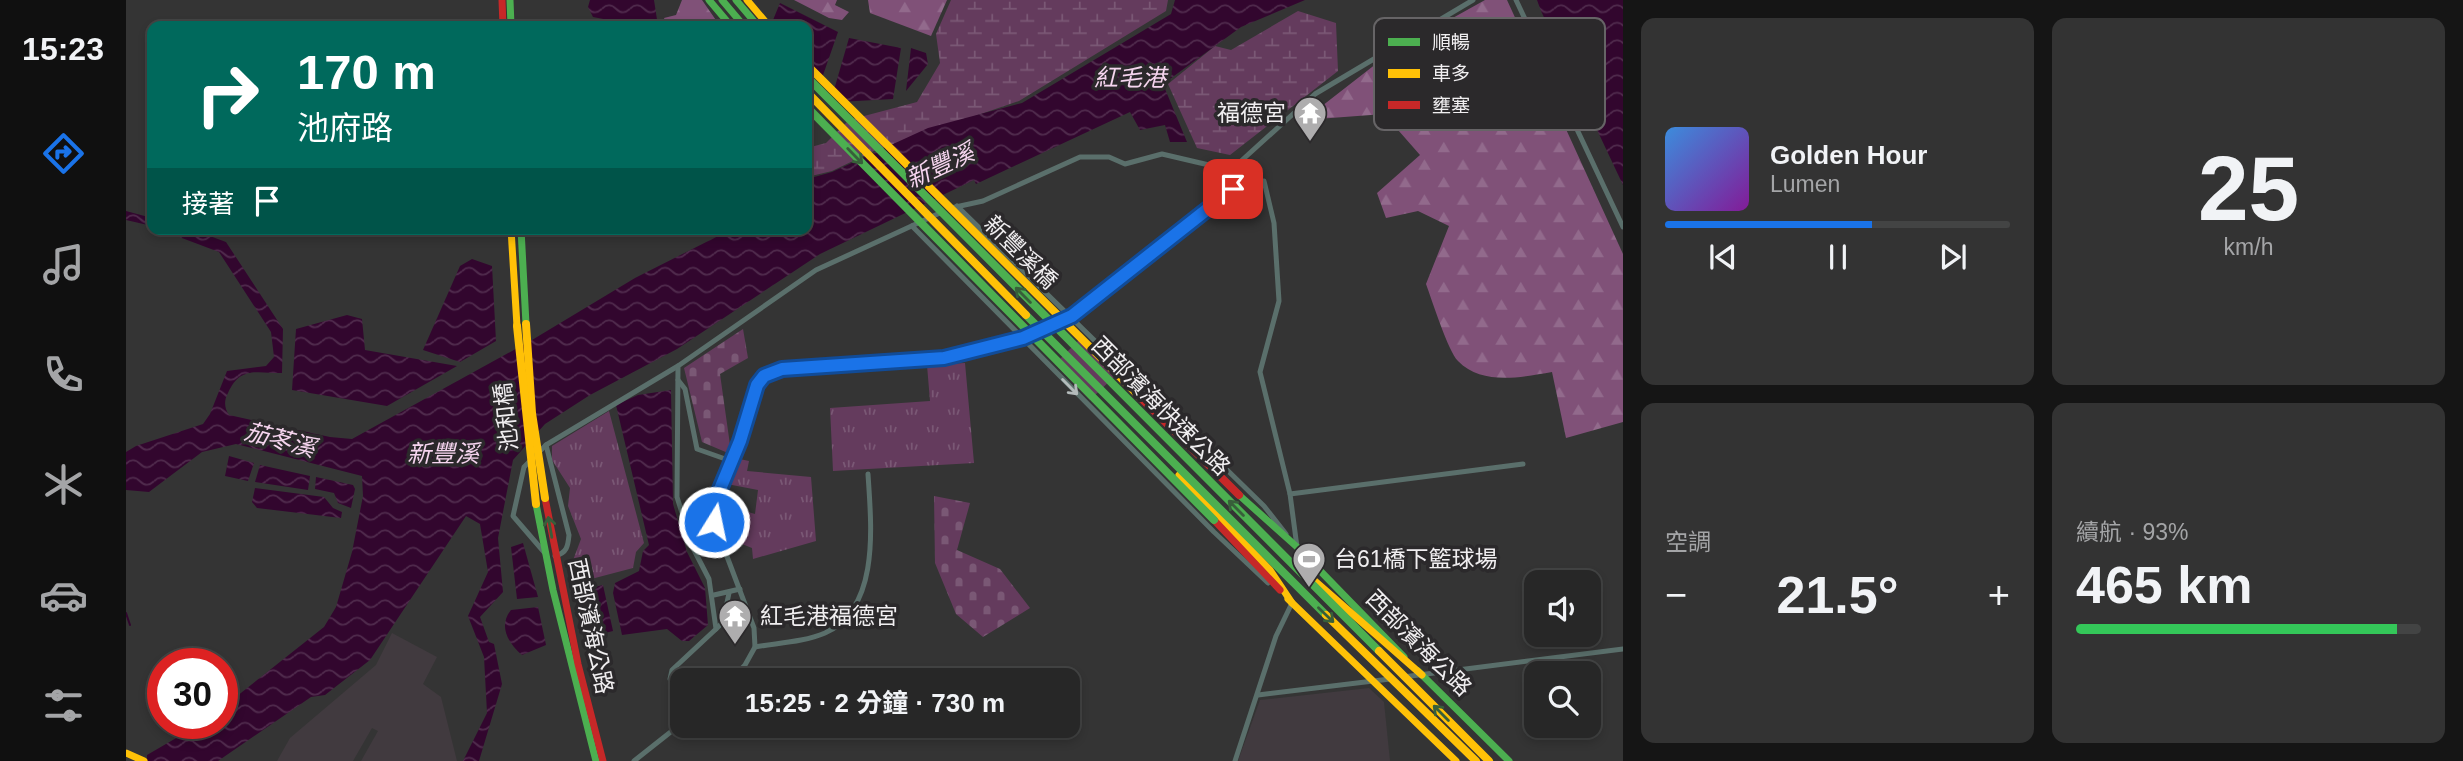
<!DOCTYPE html>
<html lang="zh-TW">
<meta charset="utf-8">
<style>
body{margin:0;font-family:Helvetica,"Noto Sans TC",sans-serif;background:#333;color:#f1f3f6;height:100vh;display:flex;flex-direction:column;font-size:26px;white-space:nowrap}
*{box-sizing:border-box;margin:0}
p{font-size:23px;color:#a4a5a7}
.icon{flex:none;width:38px;height:38px;fill:none;stroke:currentColor;stroke-width:2;stroke-linecap:round;stroke-linejoin:round}
.map{position:relative;flex:1;overflow:hidden}
.side{display:flex;flex-direction:column;gap:18px;padding:18px;background:#151515;width:840px}
.side>*{flex:none}
.top-card{position:absolute;left:21px;top:21px;width:665px;height:214px;border-radius:14px;box-shadow:0 4px 10px #0003,0 0 0 2px #434444;background:#00695c;color:#fff;overflow:hidden}
.controls{position:absolute;left:1398px;top:570px;display:grid;gap:14px}
.controls a{display:grid;place-items:center;width:77px;height:77px;border-radius:14px;background:#272727;box-shadow:0 4px 10px #0003,0 0 0 2px #434444;font-size:35px}
.speed{position:absolute;left:21px;top:648px;display:flex;gap:14px;font-size:35px;font-weight:700;text-align:center}
.speed>*{display:grid;place-content:center;width:91px;height:91px;border-radius:50%;background:#272727;box-shadow:0 4px 10px #0003,0 0 0 2px #434444;line-height:1}
.speed .limit{border:10px solid #d22;background:#fff;color:#111}
.pin{position:absolute;display:grid;place-items:center;width:60px;height:60px;color:#fff;margin:-30px;border-radius:14px;box-shadow:0 4px 10px #0006}
.me{position:absolute;width:77px;margin:-38px;rotate:10deg;stroke-linejoin:round;filter:drop-shadow(0 0 5px #0008)}
.turn{display:flex;align-items:center;gap:24px;height:147px;padding:0 35px;font-size:32px}
.turn .icon{width:91px;height:91px;stroke-width:2.5}
.turn b{display:block;font-size:49px;line-height:60px}
.then{display:flex;align-items:center;height:66px;padding:0 35px;background:#0003;gap:14px;font-size:26px}
.big{font-size:52px;font-weight:700;line-height:1.1}
.side .widget{flex:1;display:flex;flex-direction:column;justify-content:center;gap:10px;min-width:0;padding:0 24px;border-radius:14px;background:#333}
.side .dial{align-items:center;gap:0}
.dial b{font-size:91px;line-height:1}
.song{display:flex;align-items:center;gap:21px}
.cover{width:84px;height:84px;border-radius:10px;background:linear-gradient(135deg,hsl(210 70% 55%),hsl(290 70% 35%))}
.played{height:7px;border-radius:4px;background:linear-gradient(90deg,#1a73e8 60%,#434444 60%)}
.keys{display:flex;justify-content:space-around;direction:ltr}
.heat{display:flex;justify-content:space-between;align-items:center;font-size:38px;direction:ltr}
.charge{height:10px;border-radius:5px;background:linear-gradient(90deg,#34c759 93%,#434444 0)}
.side .tiles{flex:1;display:grid;gap:18px;grid-template-columns:repeat(2,1fr)}
.trip{position:absolute;left:544px;top:668px;width:410px;height:70px;border-radius:14px;background:#272727;box-shadow:0 4px 10px #0003,0 0 0 2px #434444;font-weight:700;line-height:70px;text-align:center}
main{display:flex;flex:1;min-height:0}
.tab-bar{display:flex;flex-direction:column;width:126px;justify-content:space-around;align-items:center;background:#101010;color:#a4a5a7}
.tab-bar .icon{width:49px;height:49px}
.tab-bar .selected{color:#1a73e8}
.tab-bar b{font-size:32px;color:#f1f3f6}
.map>svg:first-child{display:block}
</style>
<main>
<nav class="tab-bar">
<b>15:23</b>
<svg class="icon selected" aria-label="directions" viewBox="0 0 24 24"><path d="M12 3l9 9-9 9-9-9zM9 14v-3h6M13 9l2 2-2 2"/></svg>
<svg class="icon" aria-label="music" viewBox="0 0 24 24"><path d="M9 18V5l10-2v13"/><circle cx="6" cy="18" r="3"/><circle cx="16" cy="16" r="3"/></svg>
<svg class="icon" aria-label="phone" viewBox="0 0 24 24"><path d="M5 4h4l2 5-3 2q2 4 5 5l2-3 5 2v4C11 20 4 13 5 4z"/></svg>
<svg class="icon" aria-label="climate" viewBox="0 0 24 24"><path d="M12 3v18M4 7l16 10M4 17L20 7"/></svg>
<svg class="icon" aria-label="car" viewBox="0 0 24 24"><path d="M5 17H2v-5l4-1 3-4h7l3 4 3 1v5h-3M9 17h6M6 11h13"/><circle cx="7" cy="17" r="2"/><circle cx="17" cy="17" r="2"/></svg>
<svg class="icon" aria-label="filters" viewBox="0 0 24 24"><path d="M4 7h16M4 17h16"/><circle cx="9" cy="7" r="2"/><circle cx="15" cy="17" r="2"/></svg>
</nav>
<div class="map">
<svg width="1497" height="761" viewBox="0 0 1497 761">
<defs>
<pattern id="grass-tufts" width="24" height="20" patternUnits="userSpaceOnUse" patternTransform="scale(1.75)"><rect width="24" height="20" fill="#643b5d"/><path d="M3 7l-1-3M5 7V3M7 7l1-3M15 17l-1-3M17 17v-4M19 17l1-3" fill="none" stroke="#7a5875"/></pattern>
<pattern id="forest-firs" width="22" height="20" patternUnits="userSpaceOnUse" patternTransform="scale(1.75)"><rect width="22" height="20" fill="#805178"/><path d="M5 1l3.5 6h-7zM16 11l3.5 6h-7z" fill="#926a8c"/></pattern>
<pattern id="wetland-marsh" width="20" height="14" patternUnits="userSpaceOnUse" patternTransform="scale(1.75)"><rect width="20" height="14" fill="#643b5d"/><path d="M1 5h8M5 5V1M11 12h8M15 12V8" fill="none" stroke="#7a5875"/></pattern>
<pattern id="cemetery-stones" width="16" height="16" patternUnits="userSpaceOnUse" patternTransform="scale(1.75)"><rect width="16" height="16" fill="#643b5d"/><path d="M2 7V4a2 2 0 0 1 4 0v3zM10 15v-3a2 2 0 0 1 4 0v3z" fill="#7a5875"/></pattern>
<pattern id="water-waves" width="16" height="10" patternUnits="userSpaceOnUse" patternTransform="scale(1.75)"><rect width="16" height="10" fill="#32062e"/><path d="M0 5q4-4 8 0t8 0" fill="none" stroke="#502b4d"/></pattern>
</defs>
<rect width="100%" height="100%" fill="#343434"/>
<!-- built -->
<g fill="#413a3f">
<path d="M 266,633 L 311,657 L 297,684 L 315,697 L 331,761 L 235,761 L 252,731 L 246,728 L 227,761 L 151,761 L 164,738 L 250,665 Z"/>
<path d="M 1243,688 L 1258,702 L 1264,761 L 1112,761 L 1134,700 Z"/>
</g>
<!-- grass -->
<g fill="url(#grass-tufts)">
<path d="M 839,363 L 848,463 L 707,471 L 704,408 L 804,401 L 801,365 Z"/>
<path d="M 483,411 L 518,543 L 510,552 L 507,568 L 450,583 L 446,563 L 455,539 L 442,506 L 444,488 L 426,460 L 426,446 Z"/>
<path d="M 609,458 L 623,461 L 621,471 L 685,477 L 690,541 L 627,559 L 626,548 L 611,542 L 611,520 L 619,521 L 622,512 L 629,514 L 632,490 L 601,484 Z"/>
</g>
<!-- forest -->
<g fill="url(#forest-firs)">
<path d="M 556,0 L 576,0 L 594,26 L 541,26 L 538,18 L 550,15 Z"/>
<path d="M 668,0 L 711,0 L 709,5 L 723,12 L 716,20 L 703,18 Z"/>
<path d="M 742,0 L 821,0 L 805,36 L 744,13 Z"/>
<path d="M 1359,0 L 1381,0 L 1497,254 L 1497,422 L 1440,438 L 1426,372 C 1396,377 1356,386 1332,361 C 1322,351 1306,300 1300,284 L 1323,226 L 1292,211 L 1260,218 L 1251,193 L 1294,155 L 1258,114 L 1178,120 L 1264,53 Z"/>
</g>
<!-- wetland -->
<g fill="url(#wetland-marsh)">
<path d="M 825,0 L 1042,0 L 1040,11 L 893,101 L 750,150 L 706,171 L 681,177 L 681,148 L 700,143 L 723,120 L 791,102 L 814,63 L 810,34 Z"/>
<path d="M 1172,11 L 1210,23 L 1212,71 L 1104,155 L 1071,148 L 1042,84 L 1089,46 L 1105,50 Z"/>
</g>
<!-- cemetery -->
<g fill="url(#cemetery-stones)">
<path d="M 617,329 L 622,358 L 594,374 L 604,445 L 602,453 L 576,442 L 558,368 Z"/>
<path d="M 808,496 L 844,503 L 831,550 L 874,569 L 904,608 L 857,637 L 830,614 L 809,563 Z"/>
</g>
<!-- garden -->
<path fill="#643b5d" d="M 957,336 L 993,372 L 964,400 L 929,364 Z"/>
<!-- water -->
<g fill="url(#water-waves)">
<path d="M 464,0 L 528,0 L 532,26 L 513,26 L 467,17 L 462,7 Z"/>
<path d="M 1049,0 L 1179,0 L 1115,27 L 1037,84 L 1061,142 L 1044,142 L 1039,125 L 1014,130 L 1004,112 L 850,184 L 848,180 L 694,254 L 551,349 L 464,395 L 419,424 L 387,460 L 372,538 L 377,592 L 354,617 L 363,642 L 368,644 L 376,684 L 353,761 L 337,761 L 361,713 L 358,657 L 342,616 L 362,572 L 354,524 L 340,516 L 244,660 L 199,695 L 185,697 L 92,761 L 21,761 L 21,755 L 76,723 L 96,723 L 96,708 L 198,627 L 210,607 L 226,552 L 237,496 L 236,476 L 110,444 L 76,452 L 23,492 L 0,490 L 0,452 L 10,446 L 77,424 L 84,414 L 101,371 L 140,366 L 148,357 L 145,332 L 93,252 L 32,229 L 65,229 L 100,242 L 157,329 L 156,373 C 130,373 114,366 102,393 C 98,400 98,408 103,415 L 204,437 L 226,439 L 406,340 L 509,278 L 606,229 L 681,229 L 681,179 L 706,172 L 802,128 L 896,103 L 1045,14 Z"/>
<path d="M 1411,0 L 1497,0 L 1497,185 L 1415,11 Z"/>
<path d="M 654,3 L 712,32 L 696,78 L 681,60 L 681,26 L 653,26 L 647,20 Z"/>
<path d="M 723,38 L 775,48 L 767,99 L 712,102 L 708,90 Z"/>
<path d="M 785,48 L 800,53 L 802,64 L 780,91 Z"/>
<path d="M 0,211 L 26,218 L 26,226 L 0,220 Z"/>
<path d="M 346,259 L 366,266 L 370,341 L 334,362 L 297,350 L 334,266 Z"/>
<path d="M 221,315 L 236,319 L 239,350 L 331,366 L 261,406 L 166,390 L 170,329 Z"/>
<path d="M 545,390 L 547,504 L 561,552 L 579,588 L 582,625 L 563,641 L 556,641 L 541,629 L 496,635 L 487,593 L 489,583 L 513,571 L 517,551 L 523,545 L 490,405 L 512,395 Z"/>
<path d="M 103,456 L 128,463 L 122,481 L 99,476 Z"/>
<path d="M 134,465 L 184,476 L 182,490 L 129,482 Z"/>
<path d="M 190,477 L 227,485 L 229,489 L 225,508 L 212,503 L 208,493 L 189,489 Z"/>
<path d="M 129,488 L 198,497 L 207,508 L 216,512 L 215,518 L 131,508 L 126,502 Z"/>
<path d="M 397,543 L 412,597 L 391,599 L 385,547 Z"/>
<path d="M 477,585 L 487,631 L 463,637 L 452,591 Z"/>
<path d="M 412,607 L 420,645 L 396,655 C 382,643 372,626 385,610 Z"/>
</g>
<g fill="none" stroke-linecap="round" stroke-linejoin="round">
<!-- stream -->
<path stroke="#32062e" stroke-width="2" d="M 0,613 L 4,625"/>
<!-- street -->
<g stroke="#5a6f6b" stroke-width="5">
<path d="M 1390,0 L 1497,227"/>
<path d="M 1106,189 L 1138,181 L 1148,223 L 1153,301 L 1134,372 L 1164,494 L 1171,547"/>
<path d="M 831,206 L 1138,506 L 1160,534"/>
<path d="M 825,208 L 857,201 L 954,157 L 983,157 L 999,164 L 1036,154 L 1100,169 L 1114,162 L 1189,94 L 1347,0"/>
<path d="M 786,226 L 1088,532 L 1142,583"/>
<path d="M 552,380 L 559,389 L 571,449 L 605,461"/>
<path d="M 420,445 L 443,535 C 442,546 441,553 429,556"/>
<path d="M 1164,494 L 1397,464"/>
<path d="M 418,552 L 387,516 L 398,467 L 420,445 L 552,366"/>
<path d="M 588,595 L 614,589"/>
<path d="M 590,629 L 597,622 L 603,593"/>
<path d="M 629,647 C 651,643 678,642 699,633 C 755,608 745,523 742,474"/>
<path d="M 1277,677 L 1497,649"/>
<path d="M 604,681 L 619,665 L 629,647 L 628,628 L 588,522 L 591,494 L 614,441 L 631,385 L 638,375 L 656,369 L 818,358 L 897,338 L 946,316 L 1106,189 L 1100,169"/>
<path d="M 556,695 L 544,679 L 546,670 L 590,629 L 583,579 L 567,548 L 551,497 L 552,366 L 690,270 L 816,212"/>
<path d="M 1132,695 L 1264,679"/>
<path d="M 508,761 L 556,723"/>
<path d="M 1109,761 L 1150,636 L 1166,603"/>
</g>
<!-- fast -->
<g stroke="#4caf50" stroke-width="7">
<path d="M 384,0 L 385,26"/>
<path d="M 583,0 L 605,26"/>
<path d="M 596,0 L 618,26"/>
<path d="M 610,0 L 632,26"/>
<path d="M 395,229 L 400,324"/>
<path d="M 1113,495 L 1171,547 L 1278,657"/>
<path d="M 410,504 L 427,590 L 470,761"/>
<path d="M 1292,671 L 1383,761"/>
</g>
<!-- slow -->
<g stroke="#ffc107" stroke-width="7">
<path d="M 621,0 L 643,26"/>
<path d="M 385,229 L 391,326"/>
<path d="M 1053,475 L 1144,570 L 1166,603"/>
<path d="M 1174,568 L 1296,675"/>
<path d="M 1162,599 L 1330,761"/>
<path d="M 0,753 L 18,761"/>
</g>
<!-- jam -->
<g stroke="#c62828" stroke-width="7">
<path d="M 376,0 L 377,26"/>
<path d="M 419,498 L 452,664 L 477,761"/>
<path d="M 1088,520 L 1154,590"/>
</g>
<!-- fast-bridge -->
<g stroke="#4caf50" stroke-width="8">
<path d="M 681,77 L 1253,651"/>
<path d="M 681,107 L 1088,520"/>
<path d="M 900,315 L 1200,615"/>
</g>
<!-- slow-bridge -->
<g stroke="#ffc107" stroke-width="8">
<path d="M 681,65 L 1016,399"/>
<path d="M 681,92 L 900,315"/>
<path d="M 400,324 L 406,413 L 419,498"/>
<path d="M 391,326 L 410,504"/>
<path d="M 1200,615 L 1350,761"/>
<path d="M 1253,651 L 1363,761"/>
</g>
<!-- jam-bridge -->
<path stroke="#c62828" stroke-width="8" d="M 1016,399 L 1113,495"/>
</g>
<!-- one-way arrows -->
<defs><path id="oneway-shaft" d="M-6 0H5M1.5-3L5.5 0L1.5 3" fill="none" stroke-width="1.6" stroke-linecap="round" stroke-linejoin="round" transform="scale(1.75)"/></defs>
<g stroke="#385f3a">
<use href="#oneway-shaft" transform="translate(729 156) rotate(46)"/>
<use href="#oneway-shaft" transform="translate(897 295) rotate(-135)"/>
<use href="#oneway-shaft" transform="translate(1110 508) rotate(-135)"/>
<use href="#oneway-shaft" transform="translate(424 527) rotate(-100)"/>
<use href="#oneway-shaft" transform="translate(1200 615) rotate(44)"/>
<use href="#oneway-shaft" transform="translate(1315 713) rotate(-135)"/>
</g>
<use stroke="#b4bbbb" href="#oneway-shaft" transform="translate(944 387) rotate(45)"/>
<g fill="none" stroke-linecap="round" stroke-linejoin="round">
<defs>
<path id="route" d="M 588,522 L 592,494 L 614,441 L 631,385 L 638,376 L 656,369 L 818,358 L 897,338 L 946,316 L 1107,189"/>
</defs>
<!-- route casing -->
<use href="#route" stroke="#114b97" stroke-width="18"/>
<!-- route -->
<use href="#route" stroke="#1a73e8" stroke-width="12"/>
</g>
<!-- icons -->
<defs>
<symbol id="temple-pin" viewBox="-11 -11 22 30"><path d="M0 17L-7.5 6A9.5 9.5 0 1 1 7.5 6Z" fill="#aeadae" stroke="#2b292b"/><path d="M0-6L5-2H3V0L6.5 2.5H4V6H1.5V3h-3V6H-4V2.5H-6.5L-3 0V-2H-5Z" fill="#fff"/></symbol>
<symbol id="stadium-pin" viewBox="-11 -11 22 30"><path d="M0 17L-7.5 6A9.5 9.5 0 1 1 7.5 6Z" fill="#aeadae" stroke="#2b292b"/><path d="M0-5a6.5 5 0 1 0 0 10a6.5 5 0 1 0 0-10ZM-3.5-1.8h7v3.6h-7Z" fill="#fff"/></symbol>
</defs>
<g fill-rule="evenodd">
<use href="#temple-pin" x="1165" y="94" width="38" height="52"/>
<use href="#stadium-pin" x="1164" y="540" width="38" height="52"/>
<use href="#temple-pin" x="590" y="597" width="38" height="52"/>
</g>
<g text-anchor="middle" stroke-width="7" stroke-linejoin="round" paint-order="stroke">
<!-- poi labels -->
<g font-size="23" fill="#f0eef0" stroke="#2b292b" text-anchor="start">
<text x="1160" y="121" text-anchor="end">福德宮</text>
<text x="1208" y="567">台61橋下籃球場</text>
<text x="634" y="624">紅毛港福德宮</text>
</g>
<!-- street labels -->
<g font-size="23" fill="#f0eef0" stroke="#2b292b">
<text transform="translate(895 252) rotate(45)" y="8">新豐溪橋</text>
<text transform="translate(1035 406) rotate(45)" y="8">西部濱海快速公路</text>
<text transform="translate(380 417) rotate(-96)" y="8">池和橋</text>
<text transform="translate(465 626) rotate(78)" y="8">西部濱海公路</text>
<text transform="translate(1293 643) rotate(45)" y="8">西部濱海公路</text>
</g>
<!-- water labels -->
<g font-size="24" font-style="italic" fill="#f6d5ef" stroke="#2b292b">
<text x="1004" y="86">紅毛港</text>
<text transform="translate(814 166) rotate(-25)" y="8">新豐溪</text>
<text transform="translate(154 440) rotate(15)" y="8">茄苳溪</text>
<text x="317" y="462">新豐溪</text>
</g>
</g>
<!-- legend -->
<rect x="1248" y="18" width="231" height="112" rx="10" fill="#2b292b" stroke="#666466" stroke-width="2"/>
<rect x="1262" y="38" width="32" height="8" fill="#4caf50"/>
<rect x="1262" y="69" width="32" height="9" fill="#ffc107"/>
<rect x="1262" y="101" width="32" height="8" fill="#c62828"/>
<g font-size="19" fill="#f0eef0">
<text x="1306" y="49">順暢</text>
<text x="1306" y="80">車多</text>
<text x="1306" y="112">壅塞</text>
</g>
</svg>
<div class="controls">
<a><svg class="icon" aria-label="sound" viewBox="0 0 24 24"><path d="M4 9h4l5-4v14l-5-4H4zM17 9q2 3 0 6"/></svg></a>
<a><svg class="icon" aria-label="search" viewBox="0 0 24 24"><circle cx="10" cy="10" r="6"/><path d="M15 15l6 6"/></svg></a>
</div>
<div class="speed"><div class="limit">30</div></div>
<div class="pin" style="left:1107px;top:189px;background:#d93025"><svg class="icon" aria-label="arrive" viewBox="0 0 24 24"><path d="M6 21V4h12l-3 4 3 4H6"/></svg></div>
<svg class="me" style="left:588px;top:522px" viewBox="-20 -20 40 40"><circle r="17" fill="#1a73e8" stroke="#fff" stroke-width="3"/><path d="M0-11L8 9 0 5-8 9z" fill="#fff"/></svg>
<div class="trip">15:25 · 2 分鐘 · 730 m</div>
<div class="top-card">
<div class="turn"><svg class="icon" aria-label="right" viewBox="0 0 24 24"><path d="M7 20v-9h11M14 6l5 5-5 5"/></svg><div><b>170 m</b>池府路</div></div>
<div class="then">接著<svg class="icon" aria-label="arrive" viewBox="0 0 24 24"><path d="M6 21V4h12l-3 4 3 4H6"/></svg></div>
</div>
</div>
<section class="side">
<div class="tiles">
<div class="widget">
<div class="song"><i class="cover"></i><div><b>Golden Hour</b><p>Lumen</p></div></div>
<div class="played"></div>
<div class="keys"><svg class="icon" aria-label="previous" viewBox="0 0 24 24"><path d="M18 5L8 12l10 7zM5 5v14"/></svg><svg class="icon" aria-label="pause" viewBox="0 0 24 24"><path d="M8 5v14M16 5v14"/></svg><svg class="icon" aria-label="next" viewBox="0 0 24 24"><path d="M6 5l10 7-10 7zM19 5v14"/></svg></div>
</div>
<div class="widget dial"><b>25</b><p>km/h</p></div>
<div class="widget"><p>空調</p>
<div class="heat"><a>−</a><b class="big">21.5°</b><a>+</a></div>
</div>
<div class="widget"><p>續航 · 93%</p><b class="big">465 km</b><div class="charge"></div></div>
</div>
</section>
</main>
